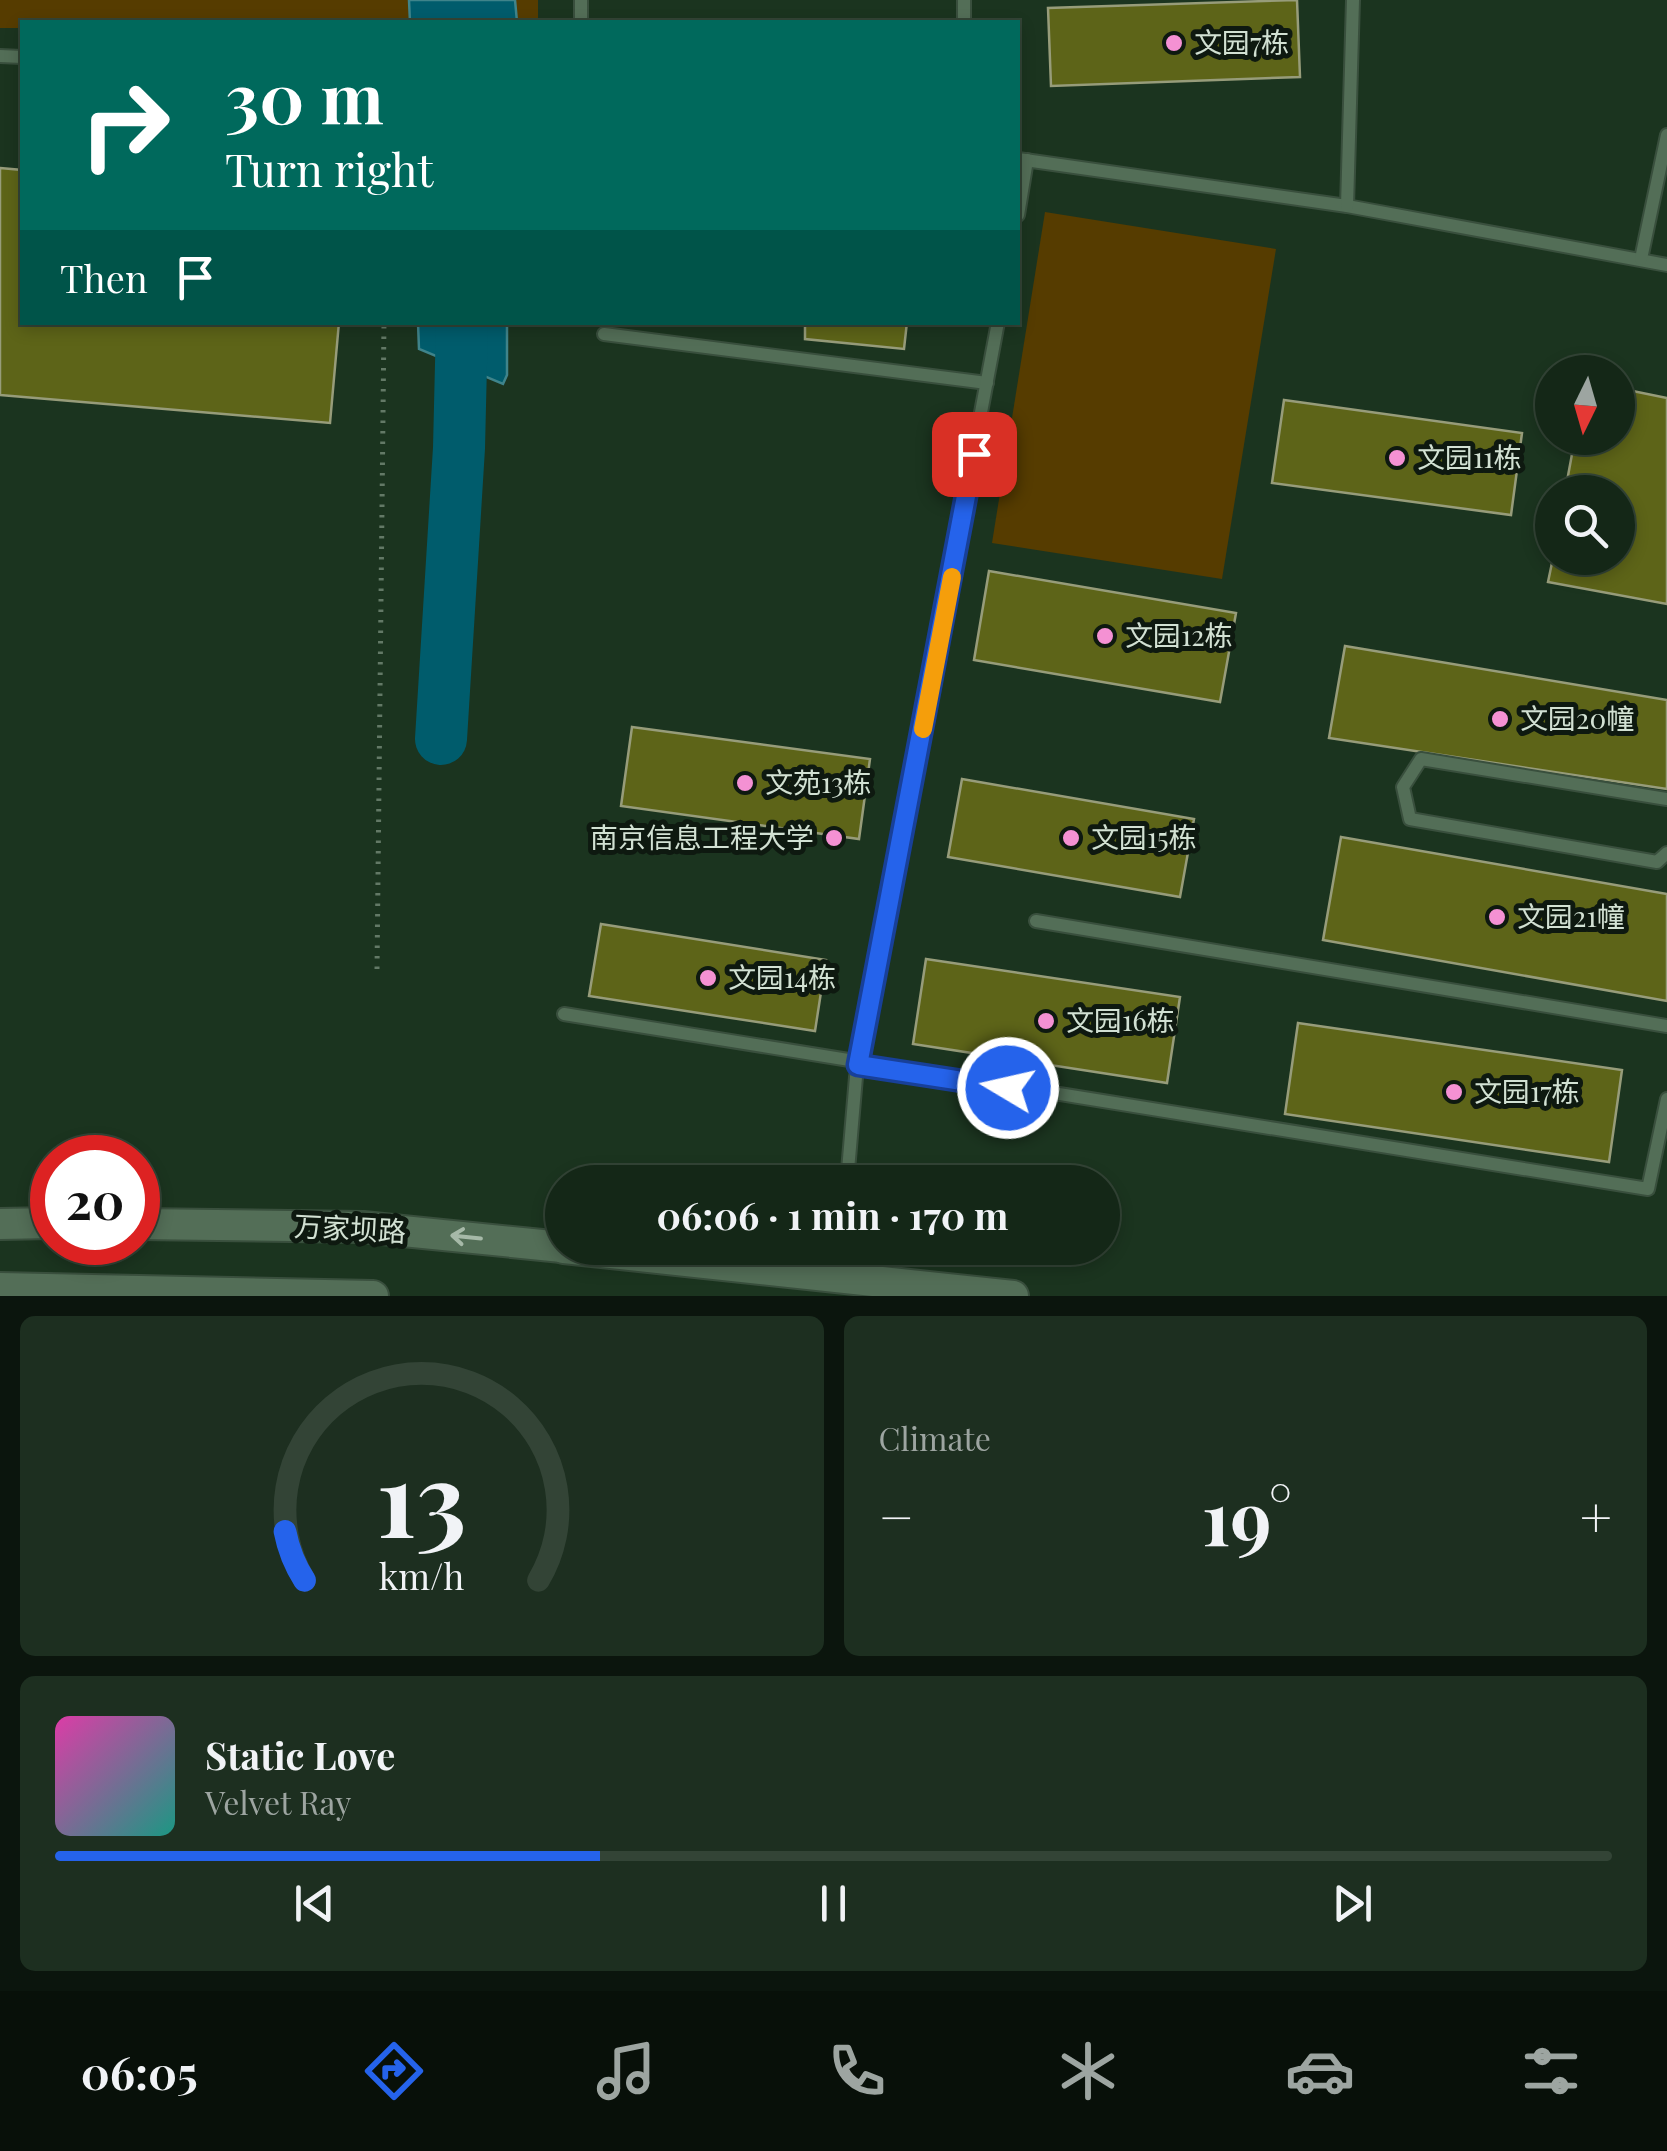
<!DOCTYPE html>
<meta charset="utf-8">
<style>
body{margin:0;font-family:"Playfair Display","Noto Sans SC",serif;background:#1d2f20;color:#f1f3f6;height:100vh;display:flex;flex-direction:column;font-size:38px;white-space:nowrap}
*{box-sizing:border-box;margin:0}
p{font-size:32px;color:#9da5a1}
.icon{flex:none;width:55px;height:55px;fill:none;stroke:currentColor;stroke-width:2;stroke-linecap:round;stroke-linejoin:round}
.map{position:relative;height:1296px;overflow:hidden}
.panel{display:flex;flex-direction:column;gap:20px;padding:20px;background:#0b150d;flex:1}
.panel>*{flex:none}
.guide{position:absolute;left:20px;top:20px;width:1000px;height:305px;border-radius:0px;box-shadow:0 5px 15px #0003,0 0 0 2px #334436;background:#00695c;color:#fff;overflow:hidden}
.needle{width:65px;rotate:185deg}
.tools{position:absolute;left:1535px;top:355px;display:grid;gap:20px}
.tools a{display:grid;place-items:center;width:100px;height:100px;border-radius:50%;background:#142717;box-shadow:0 5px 15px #0003,0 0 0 2px #334436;font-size:50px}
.speed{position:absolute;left:30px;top:1135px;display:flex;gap:20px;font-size:50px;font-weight:700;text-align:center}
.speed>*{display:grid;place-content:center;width:130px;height:130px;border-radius:50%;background:#142717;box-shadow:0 5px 15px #0003,0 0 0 2px #334436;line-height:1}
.speed .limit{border:15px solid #d22;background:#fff;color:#111}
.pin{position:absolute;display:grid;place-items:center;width:85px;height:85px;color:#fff;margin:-42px;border-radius:20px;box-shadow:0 5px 15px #0006}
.me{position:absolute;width:110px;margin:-55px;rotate:279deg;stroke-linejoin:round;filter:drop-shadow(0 0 8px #0008)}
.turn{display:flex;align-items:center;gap:35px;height:210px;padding:0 40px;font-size:45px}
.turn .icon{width:130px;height:130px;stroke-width:2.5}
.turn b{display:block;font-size:70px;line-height:85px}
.then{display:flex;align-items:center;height:95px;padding:0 40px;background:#0003;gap:20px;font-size:38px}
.big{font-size:75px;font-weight:700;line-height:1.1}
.panel .widget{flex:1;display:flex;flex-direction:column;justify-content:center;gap:15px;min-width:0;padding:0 35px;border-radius:15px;background:#1d2f20}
.panel .dial{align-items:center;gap:0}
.dial svg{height:260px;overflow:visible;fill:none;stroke:#334436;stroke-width:7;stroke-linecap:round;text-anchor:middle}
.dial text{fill:#f1f3f6;stroke:none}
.song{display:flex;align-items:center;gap:30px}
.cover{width:120px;height:120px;border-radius:15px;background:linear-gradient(135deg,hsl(320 70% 55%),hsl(170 70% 35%))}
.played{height:10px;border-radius:5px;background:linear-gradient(90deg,#2563eb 35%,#334436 35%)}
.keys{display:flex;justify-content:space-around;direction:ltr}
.heat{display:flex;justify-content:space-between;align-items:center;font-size:55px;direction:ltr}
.panel .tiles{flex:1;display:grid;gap:20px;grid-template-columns:1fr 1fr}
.widget:last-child{grid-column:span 2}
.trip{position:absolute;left:545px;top:1165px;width:575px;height:100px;border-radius:50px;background:#142717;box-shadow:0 5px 15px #0003,0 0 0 2px #334436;font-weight:700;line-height:100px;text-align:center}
.tab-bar{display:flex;height:160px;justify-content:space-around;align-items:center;background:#081009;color:#9da5a1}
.tab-bar .icon{width:70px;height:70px}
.tab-bar .on{color:#2563eb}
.tab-bar b{font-size:45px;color:#f1f3f6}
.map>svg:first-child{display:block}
</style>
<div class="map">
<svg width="1667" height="1296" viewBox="0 0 1667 1296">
<rect width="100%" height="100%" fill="#1b341f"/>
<!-- green -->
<g fill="#563c00">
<path d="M 0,0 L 538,0 L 538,22 L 22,22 L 22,28 L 0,28 Z"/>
<path d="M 1045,212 L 1276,249 L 1222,579 L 992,543 Z"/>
</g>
<!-- water -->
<g fill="#005c6c" stroke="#3f848b" stroke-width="2.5">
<path d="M 409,0 L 515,0 L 517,22 L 410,22 Z"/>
<path d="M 418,323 L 507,323 L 507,375 L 503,384 L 419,349 Z"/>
</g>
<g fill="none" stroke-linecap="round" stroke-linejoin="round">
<!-- river -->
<path stroke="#005c6c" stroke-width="52" d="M 441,739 L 459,448 L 462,322"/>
</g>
<!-- building -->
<g fill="#5d6418" stroke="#979c7a" stroke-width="2.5">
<path d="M 1297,0 L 1300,77 L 1051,86 L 1048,8 Z"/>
<path d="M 0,168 L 22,170 L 22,322 L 339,322 L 330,423 L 0,395 Z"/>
<path d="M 805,322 L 907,322 L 904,349 L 805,339 Z"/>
<path d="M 1618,388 L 1667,398 L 1667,604 L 1548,582 L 1553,558 L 1618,558 L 1618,492 L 1565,492 L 1575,438 L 1618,438 Z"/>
<path d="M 1284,400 L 1522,433 L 1511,515 L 1272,483 Z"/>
<path d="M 989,571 L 1236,613 L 1220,702 L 974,660 Z"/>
<path d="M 1345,646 L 1667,700 L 1667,789 L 1329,738 Z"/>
<path d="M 632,727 L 870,759 L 859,839 L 621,806 Z"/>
<path d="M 962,779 L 1194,819 L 1180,897 L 948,857 Z"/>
<path d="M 1341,837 L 1667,894 L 1667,1001 L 1323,940 Z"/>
<path d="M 601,924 L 826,960 L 815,1031 L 589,996 Z"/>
<path d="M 926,959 L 1180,997 L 1167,1083 L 913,1044 Z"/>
<path d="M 1298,1023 L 1622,1070 L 1609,1162 L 1285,1114 Z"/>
</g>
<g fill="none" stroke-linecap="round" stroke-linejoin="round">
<defs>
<g id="lane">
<path d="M 581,0 L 581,22"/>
<path d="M 964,22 L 964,0"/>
<path d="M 0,56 L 22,57"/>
<path d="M 1018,159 L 1347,206 L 1667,265"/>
<path d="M 1347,206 L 1353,0"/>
<path d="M 1018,215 L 1027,160"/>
<path d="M 1641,259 L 1667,135"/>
<path d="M 604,334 L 987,383"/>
<path d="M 1667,799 L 1421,759 L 1403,787 L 1410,819 L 1657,862 L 1667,853"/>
<path d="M 1036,921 L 1667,1026"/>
<path d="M 564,1014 L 1648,1189 L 1667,1099"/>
<path d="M 847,1182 L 856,1077 L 998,322"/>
<path d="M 834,1275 L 838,1248"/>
</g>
<g id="secondary">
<path d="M 0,1224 L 52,1223"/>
<path d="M 138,1224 L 363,1227 L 562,1247"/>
<path d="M 564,1248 L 1013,1296"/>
<path d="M 0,1288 L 373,1296"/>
</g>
</defs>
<!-- lane casing -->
<use href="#lane" stroke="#394f3d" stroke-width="16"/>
<!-- secondary casing -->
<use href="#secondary" stroke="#394f3d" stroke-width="34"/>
<!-- path -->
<path stroke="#637966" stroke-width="5" stroke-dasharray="2.5 8" stroke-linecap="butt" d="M 377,969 L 384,322"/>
<!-- lane -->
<use href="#lane" stroke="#536e57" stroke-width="12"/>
<!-- secondary -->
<use href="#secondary" stroke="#536e57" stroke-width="30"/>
</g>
<!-- one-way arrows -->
<defs><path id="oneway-shaft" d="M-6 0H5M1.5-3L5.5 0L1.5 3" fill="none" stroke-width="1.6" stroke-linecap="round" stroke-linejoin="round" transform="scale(2.5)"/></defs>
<use stroke="#a6b9a8" href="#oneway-shaft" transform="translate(466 1237) rotate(-174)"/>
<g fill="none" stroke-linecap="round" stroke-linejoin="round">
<defs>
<path id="route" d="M 974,454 L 858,1065 L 1008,1088"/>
</defs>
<!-- route casing -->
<use href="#route" stroke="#184099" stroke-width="25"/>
<!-- route -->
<use href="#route" stroke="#2563eb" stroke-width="18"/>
<!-- slow -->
<path stroke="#f59e0b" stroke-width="18" d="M 923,729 L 952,577"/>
</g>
<!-- markers -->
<g fill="#f491d3" stroke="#0e1910" stroke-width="4">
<circle cx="1174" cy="43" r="10"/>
<circle cx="1397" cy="458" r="10"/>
<circle cx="1105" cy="636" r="10"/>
<circle cx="1500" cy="719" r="10"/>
<circle cx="745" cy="783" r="10"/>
<circle cx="834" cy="838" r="10"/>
<circle cx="1071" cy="838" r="10"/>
<circle cx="1497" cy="917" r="10"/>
<circle cx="708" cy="978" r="10"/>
<circle cx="1046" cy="1021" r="10"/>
<circle cx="1454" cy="1092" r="10"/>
</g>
<g text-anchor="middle" stroke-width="10" stroke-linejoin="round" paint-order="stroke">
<!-- poi labels -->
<g font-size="28" fill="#d2e1d3" stroke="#0e1910" text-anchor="start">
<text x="1194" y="53">文园7栋</text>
<text x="1417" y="468">文园11栋</text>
<text x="1125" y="646">文园12栋</text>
<text x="1520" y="729">文园20幢</text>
<text x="765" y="793">文苑13栋</text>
<text x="814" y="848" text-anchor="end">南京信息工程大学</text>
<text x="1091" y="848">文园15栋</text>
<text x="1517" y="927">文园21幢</text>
<text x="728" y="988">文园14栋</text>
<text x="1066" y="1031">文园16栋</text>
<text x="1474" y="1102">文园17栋</text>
</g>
<!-- street labels -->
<g font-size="28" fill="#d2e1d3" stroke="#0e1910">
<text transform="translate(350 1229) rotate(3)" y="10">万家坝路</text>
</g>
</g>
</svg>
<div class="tools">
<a><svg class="needle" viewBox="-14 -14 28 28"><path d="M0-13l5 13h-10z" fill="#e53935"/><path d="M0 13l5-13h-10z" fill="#9da5a1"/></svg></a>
<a><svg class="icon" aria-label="search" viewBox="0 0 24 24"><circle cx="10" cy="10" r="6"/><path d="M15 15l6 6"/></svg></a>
</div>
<div class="speed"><div class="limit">20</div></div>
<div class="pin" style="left:974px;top:454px;background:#d93025"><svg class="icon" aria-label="arrive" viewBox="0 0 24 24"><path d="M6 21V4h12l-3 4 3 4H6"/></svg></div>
<svg class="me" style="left:1008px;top:1088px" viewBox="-20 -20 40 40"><circle r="17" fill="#2563eb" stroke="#fff" stroke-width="3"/><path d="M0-11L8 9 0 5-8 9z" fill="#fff"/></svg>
<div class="trip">06:06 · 1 min · 170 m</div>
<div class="guide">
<div class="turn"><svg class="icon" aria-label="right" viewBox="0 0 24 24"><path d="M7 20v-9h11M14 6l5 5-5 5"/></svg><div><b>30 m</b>Turn right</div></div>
<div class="then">Then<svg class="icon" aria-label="arrive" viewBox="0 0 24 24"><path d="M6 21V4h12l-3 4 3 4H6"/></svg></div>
</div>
</div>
<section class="panel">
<div class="tiles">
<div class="widget dial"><svg viewBox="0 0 100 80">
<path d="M14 69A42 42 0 1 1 86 69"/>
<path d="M14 69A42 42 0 0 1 8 54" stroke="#2563eb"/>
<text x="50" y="56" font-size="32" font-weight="700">13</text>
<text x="50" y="72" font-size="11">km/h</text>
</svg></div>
<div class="widget"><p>Climate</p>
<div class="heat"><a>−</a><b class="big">19°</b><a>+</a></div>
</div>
<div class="widget">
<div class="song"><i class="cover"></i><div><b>Static Love</b><p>Velvet Ray</p></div></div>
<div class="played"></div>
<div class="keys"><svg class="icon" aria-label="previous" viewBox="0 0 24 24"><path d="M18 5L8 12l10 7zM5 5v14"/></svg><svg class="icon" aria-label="pause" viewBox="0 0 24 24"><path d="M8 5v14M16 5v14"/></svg><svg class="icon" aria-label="next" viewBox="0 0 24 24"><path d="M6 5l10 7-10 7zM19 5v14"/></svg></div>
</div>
</div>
</section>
<nav class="tab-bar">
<b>06:05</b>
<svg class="icon on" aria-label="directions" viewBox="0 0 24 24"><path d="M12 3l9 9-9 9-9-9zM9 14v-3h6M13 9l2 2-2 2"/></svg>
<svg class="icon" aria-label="music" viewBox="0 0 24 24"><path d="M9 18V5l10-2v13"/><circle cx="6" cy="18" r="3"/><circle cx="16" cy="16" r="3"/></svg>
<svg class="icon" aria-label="phone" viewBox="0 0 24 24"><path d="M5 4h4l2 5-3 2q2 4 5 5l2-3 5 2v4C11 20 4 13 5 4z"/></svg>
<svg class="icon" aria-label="climate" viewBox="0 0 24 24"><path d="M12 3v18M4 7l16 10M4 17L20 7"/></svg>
<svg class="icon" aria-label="car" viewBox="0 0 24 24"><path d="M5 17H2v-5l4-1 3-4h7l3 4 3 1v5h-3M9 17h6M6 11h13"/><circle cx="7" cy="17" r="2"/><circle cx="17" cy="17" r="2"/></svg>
<svg class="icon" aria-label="filters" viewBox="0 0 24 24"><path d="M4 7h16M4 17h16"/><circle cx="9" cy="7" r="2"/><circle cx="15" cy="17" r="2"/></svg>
</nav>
